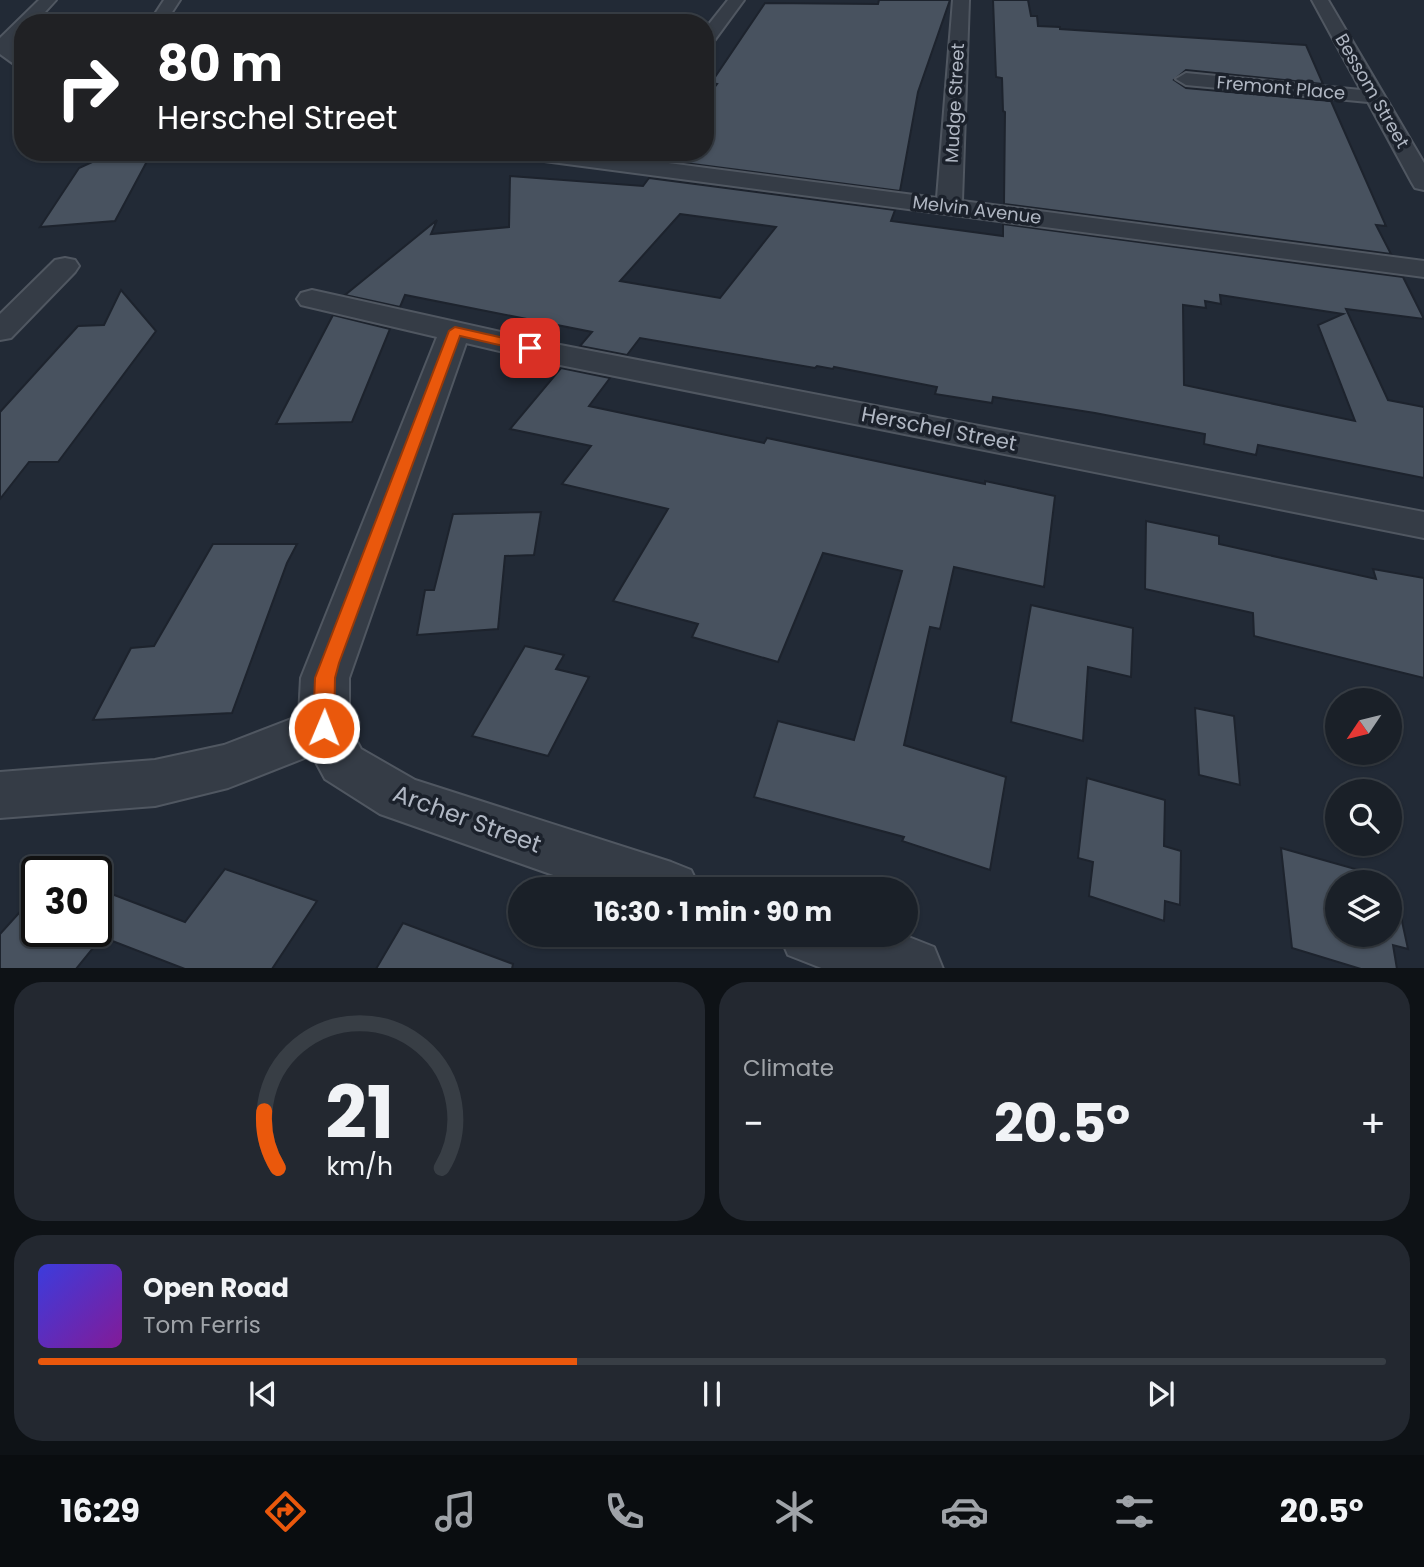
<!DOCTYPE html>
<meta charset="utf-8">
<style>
body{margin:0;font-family:Poppins,sans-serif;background:#232830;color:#f1f3f6;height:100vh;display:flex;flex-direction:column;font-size:26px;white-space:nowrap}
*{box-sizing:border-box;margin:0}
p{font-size:23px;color:#9fa3a8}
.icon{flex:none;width:38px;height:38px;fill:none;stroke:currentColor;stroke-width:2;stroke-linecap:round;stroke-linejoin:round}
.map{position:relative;height:968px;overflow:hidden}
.panel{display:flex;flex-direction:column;gap:14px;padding:14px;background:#0e1216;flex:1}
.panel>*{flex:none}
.guide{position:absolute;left:14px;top:14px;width:700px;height:147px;border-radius:28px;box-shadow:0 2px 5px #0004,0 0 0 2px #383e45;background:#202124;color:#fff;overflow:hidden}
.needle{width:46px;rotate:235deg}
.fabs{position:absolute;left:1325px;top:688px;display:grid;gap:14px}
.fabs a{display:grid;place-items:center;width:77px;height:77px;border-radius:50%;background:#1a2028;box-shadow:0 2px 5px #0004,0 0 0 2px #383e45;font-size:35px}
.speed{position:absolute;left:21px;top:856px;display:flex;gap:14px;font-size:35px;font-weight:700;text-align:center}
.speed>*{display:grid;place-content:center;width:91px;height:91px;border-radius:50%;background:#1a2028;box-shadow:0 2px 5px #0004,0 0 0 2px #383e45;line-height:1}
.speed .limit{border:4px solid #111;border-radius:10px;background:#fff;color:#111}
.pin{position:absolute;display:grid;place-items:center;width:60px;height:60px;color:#fff;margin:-30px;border-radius:14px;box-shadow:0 4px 10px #0006}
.me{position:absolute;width:77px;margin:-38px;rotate:1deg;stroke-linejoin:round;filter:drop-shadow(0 0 5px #0008)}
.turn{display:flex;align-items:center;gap:24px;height:147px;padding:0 28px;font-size:32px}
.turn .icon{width:91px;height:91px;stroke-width:2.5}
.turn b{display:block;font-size:49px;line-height:60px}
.big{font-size:52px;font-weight:700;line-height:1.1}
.panel .widget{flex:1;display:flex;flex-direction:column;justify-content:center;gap:10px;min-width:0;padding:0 24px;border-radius:28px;background:#232830}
.panel .dial{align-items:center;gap:0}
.dial svg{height:182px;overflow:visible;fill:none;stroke:#383e45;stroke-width:7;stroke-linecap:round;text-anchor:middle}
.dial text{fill:#f1f3f6;stroke:none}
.song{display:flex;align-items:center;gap:21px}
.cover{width:84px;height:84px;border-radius:10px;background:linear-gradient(135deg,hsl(240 70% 55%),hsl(290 70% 35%))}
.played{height:7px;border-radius:4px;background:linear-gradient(90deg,#ea580c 40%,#383e45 40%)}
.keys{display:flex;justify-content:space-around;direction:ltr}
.heat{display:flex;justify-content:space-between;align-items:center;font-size:38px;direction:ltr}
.panel .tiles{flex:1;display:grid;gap:14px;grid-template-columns:1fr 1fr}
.widget:last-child{grid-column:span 2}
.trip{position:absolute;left:508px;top:877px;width:410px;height:70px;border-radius:35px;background:#1a2028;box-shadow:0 2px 5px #0004,0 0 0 2px #383e45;font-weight:700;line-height:70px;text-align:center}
.tab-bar{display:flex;height:112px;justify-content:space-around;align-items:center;background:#0a0d10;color:#9fa3a8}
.tab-bar .icon{width:49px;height:49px}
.tab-bar .current{color:#ea580c}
.tab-bar b{font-size:32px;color:#f1f3f6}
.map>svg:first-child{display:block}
</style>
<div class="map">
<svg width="1424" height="969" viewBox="0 0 1424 969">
<rect width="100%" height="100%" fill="#222a36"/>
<!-- building -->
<g fill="#48525f" stroke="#1d232d" stroke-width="2" fill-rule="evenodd">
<path d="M 879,0 L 950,0 L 918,92 L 900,191 L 662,160 L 668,152 L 705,152 L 705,100 L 717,84 L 711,83 L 765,3 L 878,4 Z"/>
<path d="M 993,0 L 1028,0 L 1031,16 L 1037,16 L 1038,26 L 1060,27 L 1060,29 L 1306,45 L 1323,84 L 1186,70 L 1174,80 L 1186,88 L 1331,101 L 1386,226 L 1376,225 L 1391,254 L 1004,204 L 1005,112 L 1003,111 L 1002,78 L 996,77 Z"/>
<path d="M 114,152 L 152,152 L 115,221 L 40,227 L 79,168 Z"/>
<path d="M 510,176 L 643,186 L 649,178 L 895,210 L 891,221 L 1003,236 L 1003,224 L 1403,277 L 1424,319 L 1346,309 L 1388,400 L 1424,407 L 1424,478 L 1258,445 L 1256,455 L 1204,444 L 1205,434 L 1095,413 L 993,397 L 992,403 L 935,394 L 937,387 L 834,367 L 833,369 L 817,366 L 815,368 L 640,338 L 627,355 L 580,346 L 592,332 L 405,295 L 400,307 L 345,295 L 437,220 L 431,234 L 509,227 ZM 680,214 L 776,227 L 720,298 L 620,281 ZM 1220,295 L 1343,314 L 1318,325 L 1355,421 L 1184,385 L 1183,305 L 1206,308 L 1205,301 L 1221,304 Z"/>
<path d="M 121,290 L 156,331 L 58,462 L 29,462 L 0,499 L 0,412 L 78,326 L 104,325 Z"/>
<path d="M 333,315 L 390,329 L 352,422 L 276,424 Z"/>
<path d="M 561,368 L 610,378 L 589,406 L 764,443 L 767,438 L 985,484 L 985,481 L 1055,496 L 1044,587 L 954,567 L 940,629 L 930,627 L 904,745 L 1006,777 L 990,870 L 902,841 L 904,837 L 754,797 L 778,721 L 854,740 L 902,571 L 823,553 L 778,662 L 692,637 L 698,624 L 613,601 L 668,509 L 562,484 L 591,446 L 510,429 Z"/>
<path d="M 541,512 L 534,555 L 505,556 L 498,629 L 417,635 L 425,590 L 434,590 L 453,514 Z"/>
<path d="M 1146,521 L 1219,536 L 1219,544 L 1376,579 L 1373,569 L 1424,578 L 1424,678 L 1254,636 L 1253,613 L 1145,589 Z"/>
<path d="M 213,544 L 297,544 L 287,563 L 232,713 L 93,720 L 131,648 L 154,646 Z"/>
<path d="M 1031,605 L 1133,628 L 1131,677 L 1088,667 L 1083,741 L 1011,722 Z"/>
<path d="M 525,646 L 564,655 L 556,669 L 589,677 L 548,756 L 472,736 Z"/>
<path d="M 1195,708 L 1234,716 L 1240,785 L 1199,775 Z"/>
<path d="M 1087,778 L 1165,800 L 1164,846 L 1181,851 L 1180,905 L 1165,901 L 1164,921 L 1089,896 L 1093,862 L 1078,858 Z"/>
<path d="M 1281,848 L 1380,876 L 1381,882 L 1337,882 L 1337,934 L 1390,934 L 1390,897 L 1397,898 L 1408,949 L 1393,945 L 1397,969 L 1361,969 L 1292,948 Z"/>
<path d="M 225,869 L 317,901 L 272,969 L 185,969 L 102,937 L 76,969 L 0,969 L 0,934 L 37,893 L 37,931 L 96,931 L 96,888 L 185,922 Z"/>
<path d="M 403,923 L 513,964 L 512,969 L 376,969 Z"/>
</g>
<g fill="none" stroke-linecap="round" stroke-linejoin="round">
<defs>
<g id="minor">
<path d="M 39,0 L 56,0 L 35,23 L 23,23 L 23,35 L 13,45 L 23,53 L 23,65 L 14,64 L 0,54 L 0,38 Z"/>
<path d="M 164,0 L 180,0 L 165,23 L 149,23 Z"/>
<path d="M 728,0 L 744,0 L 711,45 L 705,46 L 705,29 Z"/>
<path d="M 953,0 L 969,0 L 962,201 L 1424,261 L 1424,277 L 529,159 L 521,157 L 518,152 L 584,152 L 937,198 Z"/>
<path d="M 1312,0 L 1328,0 L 1424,163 L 1424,190 L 1415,188 L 1412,183 L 1368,102 L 1186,85 L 1176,79 L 1186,73 L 1361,90 Z"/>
<path d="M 65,258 L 75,260 L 79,266 L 75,272 L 11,338 L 0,340 L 0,314 L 55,260 Z"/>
<path d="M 312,290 L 555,344 L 1424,512 L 1424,538 L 555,364 L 466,343 L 349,678 L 349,727 L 361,749 L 415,780 L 671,862 L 691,870 L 700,889 L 593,889 L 380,814 L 325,779 L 312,755 L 228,788 L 155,806 L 0,818 L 0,772 L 155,760 L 224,745 L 299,716 L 301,678 L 437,337 L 301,305 L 297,299 L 301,293 Z"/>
<path d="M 779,934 L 901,934 L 934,947 L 943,969 L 824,969 L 788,955 Z"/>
</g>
</defs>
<!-- minor casing -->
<use href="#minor" stroke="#505761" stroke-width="4"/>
<!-- minor -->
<use href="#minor" fill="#353c46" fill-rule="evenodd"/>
</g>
<!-- route -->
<path fill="#ea580c" stroke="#983908" stroke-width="2" d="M 455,327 L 535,345 L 537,348 L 530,352 L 460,336 L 339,663 L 335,678 L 334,728 L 331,734 L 324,737 L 316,734 L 313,728 L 315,678 L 449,331 Z"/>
<g text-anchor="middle" stroke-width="7" stroke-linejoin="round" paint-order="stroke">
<!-- far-street labels -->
<g font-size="18" fill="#b0b7c3" stroke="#1b212b">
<text transform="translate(1281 88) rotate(5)" y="6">Fremont Place</text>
<text transform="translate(1372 91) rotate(60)" y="6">Bessom Street</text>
<text transform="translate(955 103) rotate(-87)" y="6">Mudge Street</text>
<text transform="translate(977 210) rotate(7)" y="6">Melvin Avenue</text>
</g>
<!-- street labels -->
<g font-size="21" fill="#b0b7c3" stroke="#1b212b">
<text transform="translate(939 429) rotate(11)" y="7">Herschel Street</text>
</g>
<!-- near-street labels -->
<g font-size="24" fill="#b0b7c3" stroke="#1b212b">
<text transform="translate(467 819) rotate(20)" y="8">Archer Street</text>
</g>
</g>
</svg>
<div class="fabs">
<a><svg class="needle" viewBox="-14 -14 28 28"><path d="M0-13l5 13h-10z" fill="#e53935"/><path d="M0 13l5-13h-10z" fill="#9fa3a8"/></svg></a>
<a><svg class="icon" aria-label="search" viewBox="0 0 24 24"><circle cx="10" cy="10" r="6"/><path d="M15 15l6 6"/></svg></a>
<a><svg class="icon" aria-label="layers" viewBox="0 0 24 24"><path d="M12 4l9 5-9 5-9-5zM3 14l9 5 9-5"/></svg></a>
</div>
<div class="speed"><div class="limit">30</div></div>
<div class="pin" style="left:530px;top:348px;background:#d93025"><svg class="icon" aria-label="arrive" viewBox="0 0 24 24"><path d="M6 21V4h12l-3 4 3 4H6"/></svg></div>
<svg class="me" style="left:324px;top:728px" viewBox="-20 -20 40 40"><circle r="17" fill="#ea580c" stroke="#fff" stroke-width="3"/><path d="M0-11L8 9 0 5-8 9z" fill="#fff"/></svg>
<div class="trip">16:30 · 1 min · 90 m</div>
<div class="guide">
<div class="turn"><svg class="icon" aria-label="right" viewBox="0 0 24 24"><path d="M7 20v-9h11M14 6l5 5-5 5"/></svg><div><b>80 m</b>Herschel Street</div></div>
</div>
</div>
<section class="panel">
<div class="tiles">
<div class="widget dial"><svg viewBox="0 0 100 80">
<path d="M14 69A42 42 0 1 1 86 69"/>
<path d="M14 69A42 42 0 0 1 8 44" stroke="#ea580c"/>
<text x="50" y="56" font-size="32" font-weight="700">21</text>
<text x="50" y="72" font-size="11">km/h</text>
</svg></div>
<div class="widget"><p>Climate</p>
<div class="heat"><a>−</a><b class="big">20.5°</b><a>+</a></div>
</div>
<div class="widget">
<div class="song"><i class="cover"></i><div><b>Open Road</b><p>Tom Ferris</p></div></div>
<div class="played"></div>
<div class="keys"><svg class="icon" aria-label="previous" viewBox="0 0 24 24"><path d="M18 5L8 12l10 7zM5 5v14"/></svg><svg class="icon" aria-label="pause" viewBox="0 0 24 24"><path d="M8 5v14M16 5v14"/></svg><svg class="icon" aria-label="next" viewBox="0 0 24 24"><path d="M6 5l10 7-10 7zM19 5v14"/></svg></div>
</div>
</div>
</section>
<nav class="tab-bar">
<b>16:29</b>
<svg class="icon current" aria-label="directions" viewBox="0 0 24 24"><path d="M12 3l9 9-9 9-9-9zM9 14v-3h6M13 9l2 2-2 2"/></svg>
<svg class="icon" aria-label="music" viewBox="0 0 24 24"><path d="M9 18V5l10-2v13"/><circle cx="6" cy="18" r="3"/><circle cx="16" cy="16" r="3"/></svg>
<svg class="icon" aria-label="phone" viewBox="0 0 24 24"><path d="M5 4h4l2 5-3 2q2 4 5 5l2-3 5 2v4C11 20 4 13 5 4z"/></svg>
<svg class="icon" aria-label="climate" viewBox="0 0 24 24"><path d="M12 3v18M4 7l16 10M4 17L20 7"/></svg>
<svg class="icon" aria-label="car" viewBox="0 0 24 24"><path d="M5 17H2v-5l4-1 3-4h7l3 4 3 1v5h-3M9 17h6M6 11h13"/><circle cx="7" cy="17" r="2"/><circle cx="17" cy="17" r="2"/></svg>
<svg class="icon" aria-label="filters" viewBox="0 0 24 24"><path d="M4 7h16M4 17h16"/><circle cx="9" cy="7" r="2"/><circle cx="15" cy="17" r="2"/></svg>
<b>20.5°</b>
</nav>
